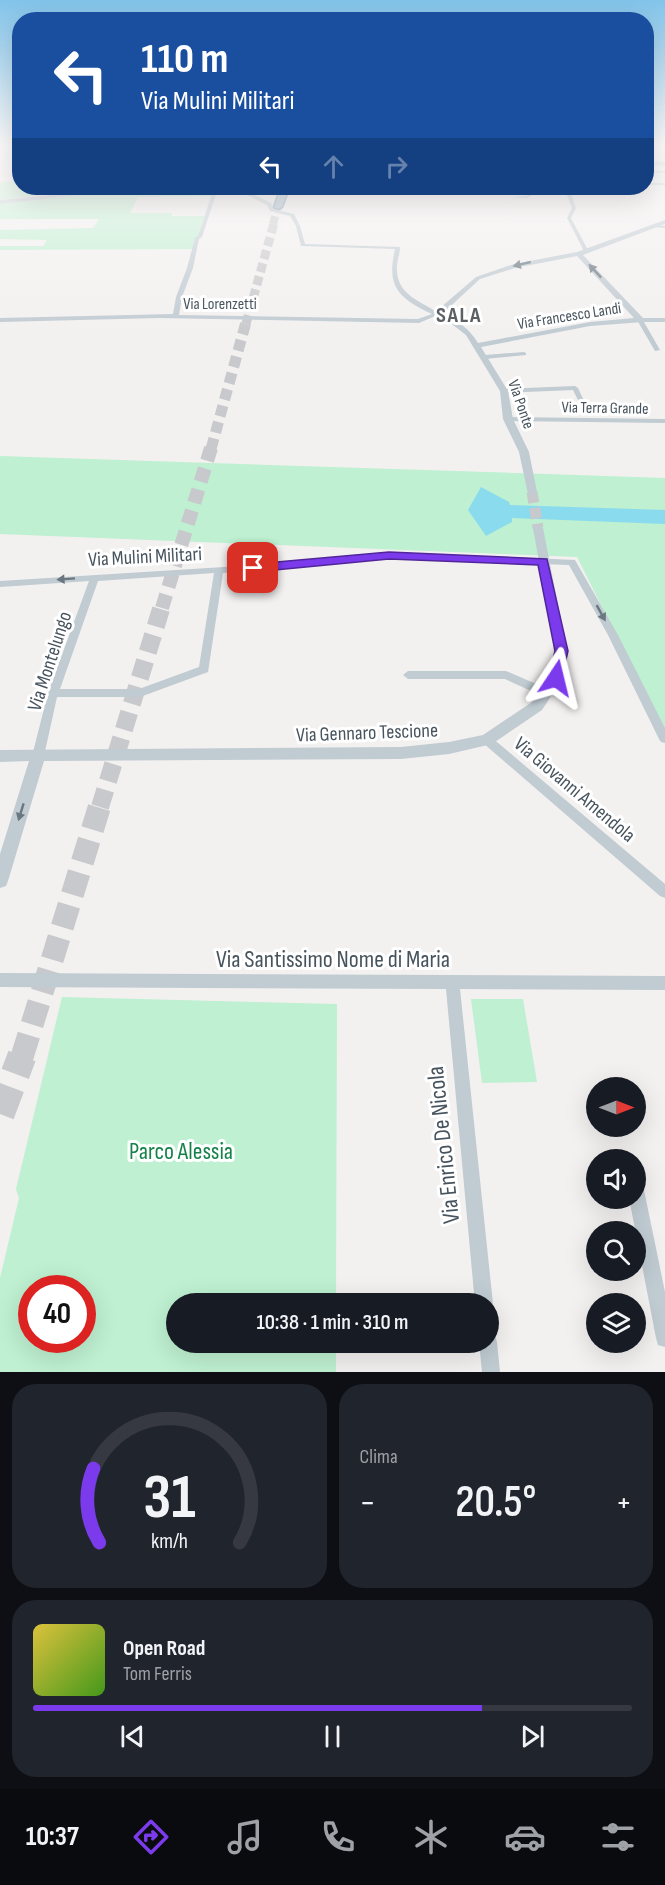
<!DOCTYPE html>
<html lang="it">
<meta charset="utf-8">
<style>
body{margin:0;font-family:"Sofia Sans Condensed",sans-serif;background:#20242c;color:#f1f3f6;height:100vh;display:flex;flex-direction:column;font-size:22px;white-space:nowrap}
*{box-sizing:border-box;margin:0}
p{font-size:20px;color:#9ea1a6}
.icon{flex:none;width:33px;height:33px;fill:none;stroke:currentColor;stroke-width:2;stroke-linecap:round;stroke-linejoin:round}
.map{position:relative;height:1372px;overflow:hidden}
.panel{display:flex;flex-direction:column;gap:12px;padding:12px;background:#0d0f14;flex:1}
.panel>*{flex:none}
.hud{position:absolute;left:12px;top:12px;width:642px;height:183px;border-radius:24px;box-shadow:0 6px 24px #0002;background:#1a4fa0;color:#fff;overflow:hidden}
.needle{width:39px;rotate:90deg}
.tools{position:absolute;left:586px;top:1077px;display:grid;gap:12px}
.tools a{display:grid;place-items:center;width:60px;height:60px;border-radius:50%;background:#171b24;box-shadow:0 6px 24px #0002;font-size:30px}
.speed{position:absolute;left:18px;top:1275px;display:flex;gap:12px;font-size:30px;font-weight:700;text-align:center}
.speed>*{display:grid;place-content:center;width:78px;height:78px;border-radius:50%;background:#171b24;box-shadow:0 6px 24px #0002;line-height:1}
.speed .limit{border:9px solid #d22;background:#fff;color:#111}
.pin{position:absolute;display:grid;place-items:center;width:51px;height:51px;color:#fff;margin:-26px;border-radius:12px;box-shadow:0 3px 9px #0006}
.me{position:absolute;width:66px;margin:-33px;rotate:10deg;stroke-linejoin:round;filter:drop-shadow(0 0 4px #0008)}
.turn{display:flex;align-items:center;gap:21px;height:126px;padding:0 30px;font-size:27px}
.turn .icon{width:78px;height:78px;stroke-width:2.5}
.turn b{display:block;font-size:42px;line-height:51px}
.lanes{display:flex;align-items:center;height:57px;padding:0 30px;background:#0003;justify-content:center;gap:30px;direction:ltr}
.lanes .off{opacity:.35}
.big{font-size:45px;font-weight:600;line-height:1.1}
.panel .card{flex:1;display:flex;flex-direction:column;justify-content:center;gap:9px;min-width:0;padding:0 21px;border-radius:24px;background:#20242c}
.panel .dial{align-items:center;gap:0}
.dial svg{height:156px;overflow:visible;fill:none;stroke:#363941;stroke-width:7;stroke-linecap:round;text-anchor:middle}
.dial text{fill:#f1f3f6;stroke:none}
.song{display:flex;align-items:center;gap:18px}
.cover{width:72px;height:72px;border-radius:9px;background:linear-gradient(135deg,hsl(50 70% 55%),hsl(100 70% 35%))}
.played{height:6px;border-radius:3px;background:linear-gradient(90deg,#7c3aed 75%,#363941 75%)}
.keys{display:flex;justify-content:space-around;direction:ltr}
.heat{display:flex;justify-content:space-between;align-items:center;font-size:33px;direction:ltr}
.panel .tiles{flex:1;display:grid;gap:12px;grid-template-columns:1fr 1fr}
.card:last-child{grid-column:span 2}
.trip{position:absolute;left:166px;top:1293px;width:333px;height:60px;border-radius:30px;background:#171b24;box-shadow:0 6px 24px #0002;font-weight:600;line-height:60px;text-align:center}
.menu{display:flex;height:96px;justify-content:space-around;align-items:center;background:#090b0e;color:#9ea1a6}
.menu .icon{width:42px;height:42px}
.menu .selected{color:#7c3aed}
.menu b{font-size:27px;color:#f1f3f6}
.map>svg:first-child{display:block}
</style>
<div class="map">
<svg width="665" height="1372" viewBox="0 0 665 1372">
<rect width="100%" height="100%" fill="#f3f0f0"/>
<!-- green -->
<g fill="#bef0d1" fill-rule="evenodd">
<path d="M 19,181 L 20,188 L 98,188 L 0,200 L 0,182 Z"/>
<path d="M 162,188 L 215,188 L 213,196 L 138,197 L 130,213 L 172,213 L 172,216 L 206,216 L 195,249 L 0,250 L 0,246 L 43,246 L 47,240 L 0,239 L 0,230 L 93,228 L 99,219 L 0,219 L 0,204 L 125,189 Z"/>
<path d="M 0,456 L 665,478 L 665,733 L 577,557 L 0,534 Z"/>
<path d="M 62,997 L 337,1004 L 336,1303 L 177,1304 L 177,1342 L 336,1343 L 336,1372 L 0,1372 L 0,1278 L 19,1198 L 16,1189 ZM 32,1288 L 82,1288 L 82,1340 L 32,1340 Z"/>
<path d="M 471,999 L 523,999 L 537,1082 L 482,1083 Z"/>
</g>
<!-- water -->
<path fill="#8adbee" d="M 481,487 L 509,502 L 510,505 L 665,510 L 665,524 L 512,518 L 512,522 L 486,536 L 468,510 Z"/>
<g fill="none" stroke-linecap="round" stroke-linejoin="round">
<!-- tertiary-tunnel -->
<path stroke="#c8c9cc" stroke-width="11" stroke-dasharray="11 5" stroke-linecap="butt" d="M 532,492 L 538,528"/>
<!-- trunk-tunnel-far6 -->
<path stroke="#c8c9cc" stroke-width="8" stroke-dasharray="8 4" stroke-linecap="butt" d="M 273,224 L 278,207"/>
<!-- trunk-tunnel-far5 -->
<path stroke="#c8c9cc" stroke-width="9" stroke-dasharray="9 4.5" stroke-linecap="butt" d="M 246,324 L 274,223"/>
<!-- trunk-tunnel-far4 -->
<path stroke="#c8c9cc" stroke-width="11" stroke-dasharray="11 6" stroke-linecap="butt" d="M 211,449 L 246,322"/>
<!-- trunk-tunnel-far3 -->
<path stroke="#c8c9cc" stroke-width="14" stroke-dasharray="14 8" stroke-linecap="butt" d="M 162,608 L 211,448"/>
<!-- trunk-tunnel-far2 -->
<path stroke="#c8c9cc" stroke-width="18" stroke-dasharray="18 9" stroke-linecap="butt" d="M 100,807 L 162,606"/>
<!-- trunk-tunnel-far1 -->
<path stroke="#c8c9cc" stroke-width="23" stroke-dasharray="23 11" stroke-linecap="butt" d="M 22,1057 L 100,805"/>
<!-- trunk-tunnel -->
<path stroke="#c8c9cc" stroke-width="29" stroke-dasharray="29 14" stroke-linecap="butt" d="M 0,1114 L 22,1056"/>
<defs>
<path id="trunk" d="M 281,188 L 289,188 L 282,207 L 278,209 L 274,207 Z"/>
</defs>
<!-- trunk casing -->
<use href="#trunk" stroke="#728eab" stroke-width="3"/>
<!-- minor -->
<g fill="#c0cbd2" fill-rule="evenodd">
<path d="M 646,170 L 665,171 L 665,173 L 646,172 Z"/>
<rect x="646" y="183" width="19" height="2"/>
<path d="M 214,188 L 218,188 L 202,237 L 199,239 L 193,268 L 182,297 L 179,315 L 418,319 L 432,314 C 399,298 386,288 395,249 L 301,246 L 296,226 L 290,216 L 270,211 L 267,205 L 247,195 L 249,188 L 253,188 L 251,193 L 271,203 L 274,209 L 294,214 L 300,226 L 305,244 L 400,247 C 400,255 396,263 397,271 C 398,296 423,302 440,314 L 419,323 L 159,318 L 0,322 L 0,318 L 173,314 L 176,297 L 187,268 L 195,238 L 198,236 Z"/>
<path d="M 535,191 L 571,193 L 576,208 L 571,218 L 589,252 L 584,251 L 567,218 L 572,208 L 567,195 L 536,193 L 527,198 L 510,197 L 526,196 Z"/>
<path d="M 654,225 L 665,226 L 665,228 L 652,227 Z"/>
<path d="M 665,318 L 665,322 L 644,322 L 660,350 L 655,351 L 637,320 L 640,318 Z"/>
<path d="M 524,352 L 526,353 L 526,355 L 485,359 L 482,357 L 485,355 Z"/>
<path d="M 575,386 L 578,388 L 585,403 L 584,404 L 580,404 L 573,390 L 504,393 L 501,391 L 504,389 Z"/>
<path d="M 505,417 L 665,419 L 665,423 L 508,421 L 505,421 Z"/>
<path d="M 389,552 L 575,560 L 618,635 L 665,728 L 665,743 L 661,742 L 659,739 L 608,635 L 569,565 L 389,558 L 223,573 L 208,672 L 140,697 L 57,697 L 44,756 L 42,759 L 34,759 L 32,756 L 48,693 L 89,581 L 0,587 L 0,581 L 270,564 ZM 214,573 L 199,667 L 139,689 L 60,689 L 98,581 Z"/>
<path d="M 408,671 L 506,671 L 550,690 L 551,693 L 550,696 L 542,696 L 505,679 L 408,679 L 403,675 Z"/>
<path d="M 487,736 L 491,737 L 665,884 L 665,898 L 660,896 L 483,743 L 481,740 L 483,737 Z"/>
<path d="M 0,973 L 665,976 L 665,990 L 460,989 L 493,1304 L 489,1311 L 489,1304 L 475,1304 L 446,989 L 0,987 Z"/>
<path d="M 636,1182 L 642,1184 L 644,1190 L 665,1292 L 665,1347 L 658,1345 L 656,1338 L 629,1198 L 636,1198 Z"/>
<path d="M 489,1333 L 495,1335 L 497,1342 L 500,1372 L 482,1372 L 479,1342 L 489,1342 Z"/>
</g>
<!-- tertiary -->
<g fill="#c0cbd2" fill-rule="evenodd">
<path d="M 646,161 L 665,162 L 665,166 L 646,164 Z"/>
<path d="M 125,188 L 139,188 L 0,204 L 0,200 Z"/>
<path d="M 665,220 L 665,224 L 583,255 L 643,318 L 643,322 L 590,326 L 481,347 L 508,391 L 513,419 L 529,452 L 537,492 L 532,495 L 528,494 L 519,452 L 503,419 L 500,391 L 466,335 L 453,325 L 433,314 L 476,277 L 514,264 L 577,252 ZM 577,256 L 634,318 L 590,322 L 478,343 C 469,328 458,321 442,314 L 480,279 L 515,268 Z"/>
<path d="M 538,525 L 543,528 L 567,651 L 561,681 L 542,710 L 492,744 L 449,754 L 401,759 L 44,761 L 8,881 L 6,886 L 0,888 L 0,854 L 29,761 L 0,762 L 0,750 L 401,747 L 449,742 L 483,735 L 532,702 L 549,677 L 555,651 L 533,528 Z"/>
</g>
<!-- trunk -->
<use href="#trunk" fill="#9bb2c8" fill-rule="evenodd"/>
</g>
<!-- one-way arrows -->
<defs><path id="oneway-solid" d="M-6-.8H1V-3.2L6.5 0L1 3.2V.8H-6Z" transform="scale(1.5)"/></defs>
<g fill="#6b7881">
<use href="#oneway-solid" transform="translate(522 264) rotate(167)"/>
<use href="#oneway-solid" transform="translate(595 271) rotate(-133)"/>
<use href="#oneway-solid" transform="translate(66 579) rotate(176)"/>
<use href="#oneway-solid" transform="translate(601 613) rotate(61)"/>
<use href="#oneway-solid" transform="translate(21 812) rotate(107)"/>
</g>
<!-- sky -->
<linearGradient id="sky" x2="0" y2="1"><stop stop-color="#82c4ea"/><stop offset="0.43" stop-color="#faf8f8"/><stop offset="1" stop-color="#faf8f8" stop-opacity="0"/></linearGradient>
<rect width="665" height="336" fill="url(#sky)"/>
<!-- route -->
<path fill="#7c3aed" stroke="#51269a" stroke-width="1.5" d="M 389,552 L 547,559 L 568,651 L 561,681 L 556,682 L 549,678 L 555,651 L 538,565 L 389,559 L 253,572 L 247,568 L 253,564 Z"/>
<g text-anchor="middle" stroke-width="6" stroke-linejoin="round" paint-order="stroke">
<!-- far-street labels -->
<g font-size="16" fill="#47545e" stroke="#fff">
<text x="220" y="309">Via Lorenzetti</text>
<text transform="translate(569 315) rotate(-9)" y="6">Via Francesco Landi</text>
<text transform="translate(522 404) rotate(71)" y="6">Via Ponte</text>
<text transform="translate(605 407) rotate(1)" y="6">Via Terra Grande</text>
</g>
<!-- street labels -->
<g font-size="20" fill="#47545e" stroke="#fff">
<text transform="translate(145 556) rotate(-3)" y="7">Via Mulini Militari</text>
<text transform="translate(49 661) rotate(-72)" y="7">Via Montelungo</text>
<text transform="translate(367 732) rotate(-2)" y="7">Via Gennaro Tescione</text>
<text transform="translate(575 789) rotate(40)" y="7">Via Giovanni Amendola</text>
</g>
<!-- far-district labels -->
<g font-size="22" font-weight="bold" letter-spacing="1.5" fill="#5c6065" stroke="#fff">
<text x="459" y="322">SALA</text>
</g>
<!-- near-street labels -->
<g font-size="24" fill="#47545e" stroke="#fff">
<text x="333" y="967">Via Santissimo Nome di Maria</text>
<text transform="translate(443 1145) rotate(-96)" y="8">Via Enrico De Nicola</text>
</g>
<!-- near-park labels -->
<g font-size="24" fill="#15824a" stroke="#fff">
<text x="181" y="1159">Parco Alessia</text>
</g>
</g>
</svg>
<div class="tools">
<a><svg class="needle" viewBox="-14 -14 28 28"><path d="M0-13l5 13h-10z" fill="#e53935"/><path d="M0 13l5-13h-10z" fill="#9ea1a6"/></svg></a>
<a><svg class="icon" aria-label="sound" viewBox="0 0 24 24"><path d="M4 9h4l5-4v14l-5-4H4zM17 9q2 3 0 6"/></svg></a>
<a><svg class="icon" aria-label="search" viewBox="0 0 24 24"><circle cx="10" cy="10" r="6"/><path d="M15 15l6 6"/></svg></a>
<a><svg class="icon" aria-label="layers" viewBox="0 0 24 24"><path d="M12 4l9 5-9 5-9-5zM3 14l9 5 9-5"/></svg></a>
</div>
<div class="speed"><div class="limit">40</div></div>
<div class="pin" style="left:253px;top:568px;background:#d93025"><svg class="icon" aria-label="arrive" viewBox="0 0 24 24"><path d="M6 21V4h12l-3 4 3 4H6"/></svg></div>
<svg class="me" style="left:556px;top:678px" viewBox="-20 -20 40 40"><path d="M0-17L14 15 0 8-14 15z" fill="#7c3aed" stroke="#fff" stroke-width="4"/></svg>
<div class="trip">10:38 · 1 min · 310 m</div>
<div class="hud">
<div class="turn"><svg class="icon" aria-label="left" viewBox="0 0 24 24"><path d="M17 20v-9H6M10 6l-5 5 5 5"/></svg><div><b>110 m</b>Via Mulini Militari</div></div>
<div class="lanes"><svg class="icon" aria-label="left" viewBox="0 0 24 24"><path d="M17 20v-9H6M10 6l-5 5 5 5"/></svg><svg class="icon off" aria-label="ahead" viewBox="0 0 24 24"><path d="M12 20V5M6 11l6-6 6 6"/></svg><svg class="icon off" aria-label="right" viewBox="0 0 24 24"><path d="M7 20v-9h11M14 6l5 5-5 5"/></svg></div>
</div>
</div>
<section class="panel">
<div class="tiles">
<div class="card dial"><svg viewBox="0 0 100 80">
<path d="M14 69A42 42 0 1 1 86 69"/>
<path d="M14 69A42 42 0 0 1 11 31" stroke="#7c3aed"/>
<text x="50" y="56" font-size="32" font-weight="700">31</text>
<text x="50" y="72" font-size="11">km/h</text>
</svg></div>
<div class="card"><p>Clima</p>
<div class="heat"><a>−</a><b class="big">20.5°</b><a>+</a></div>
</div>
<div class="card">
<div class="song"><i class="cover"></i><div><b>Open Road</b><p>Tom Ferris</p></div></div>
<div class="played"></div>
<div class="keys"><svg class="icon" aria-label="previous" viewBox="0 0 24 24"><path d="M18 5L8 12l10 7zM5 5v14"/></svg><svg class="icon" aria-label="pause" viewBox="0 0 24 24"><path d="M8 5v14M16 5v14"/></svg><svg class="icon" aria-label="next" viewBox="0 0 24 24"><path d="M6 5l10 7-10 7zM19 5v14"/></svg></div>
</div>
</div>
</section>
<nav class="menu">
<b>10:37</b>
<svg class="icon selected" aria-label="directions" viewBox="0 0 24 24"><path d="M12 3l9 9-9 9-9-9zM9 14v-3h6M13 9l2 2-2 2"/></svg>
<svg class="icon" aria-label="music" viewBox="0 0 24 24"><path d="M9 18V5l10-2v13"/><circle cx="6" cy="18" r="3"/><circle cx="16" cy="16" r="3"/></svg>
<svg class="icon" aria-label="phone" viewBox="0 0 24 24"><path d="M5 4h4l2 5-3 2q2 4 5 5l2-3 5 2v4C11 20 4 13 5 4z"/></svg>
<svg class="icon" aria-label="climate" viewBox="0 0 24 24"><path d="M12 3v18M4 7l16 10M4 17L20 7"/></svg>
<svg class="icon" aria-label="car" viewBox="0 0 24 24"><path d="M5 17H2v-5l4-1 3-4h7l3 4 3 1v5h-3M9 17h6M6 11h13"/><circle cx="7" cy="17" r="2"/><circle cx="17" cy="17" r="2"/></svg>
<svg class="icon" aria-label="filters" viewBox="0 0 24 24"><path d="M4 7h16M4 17h16"/><circle cx="9" cy="7" r="2"/><circle cx="15" cy="17" r="2"/></svg>
</nav>
